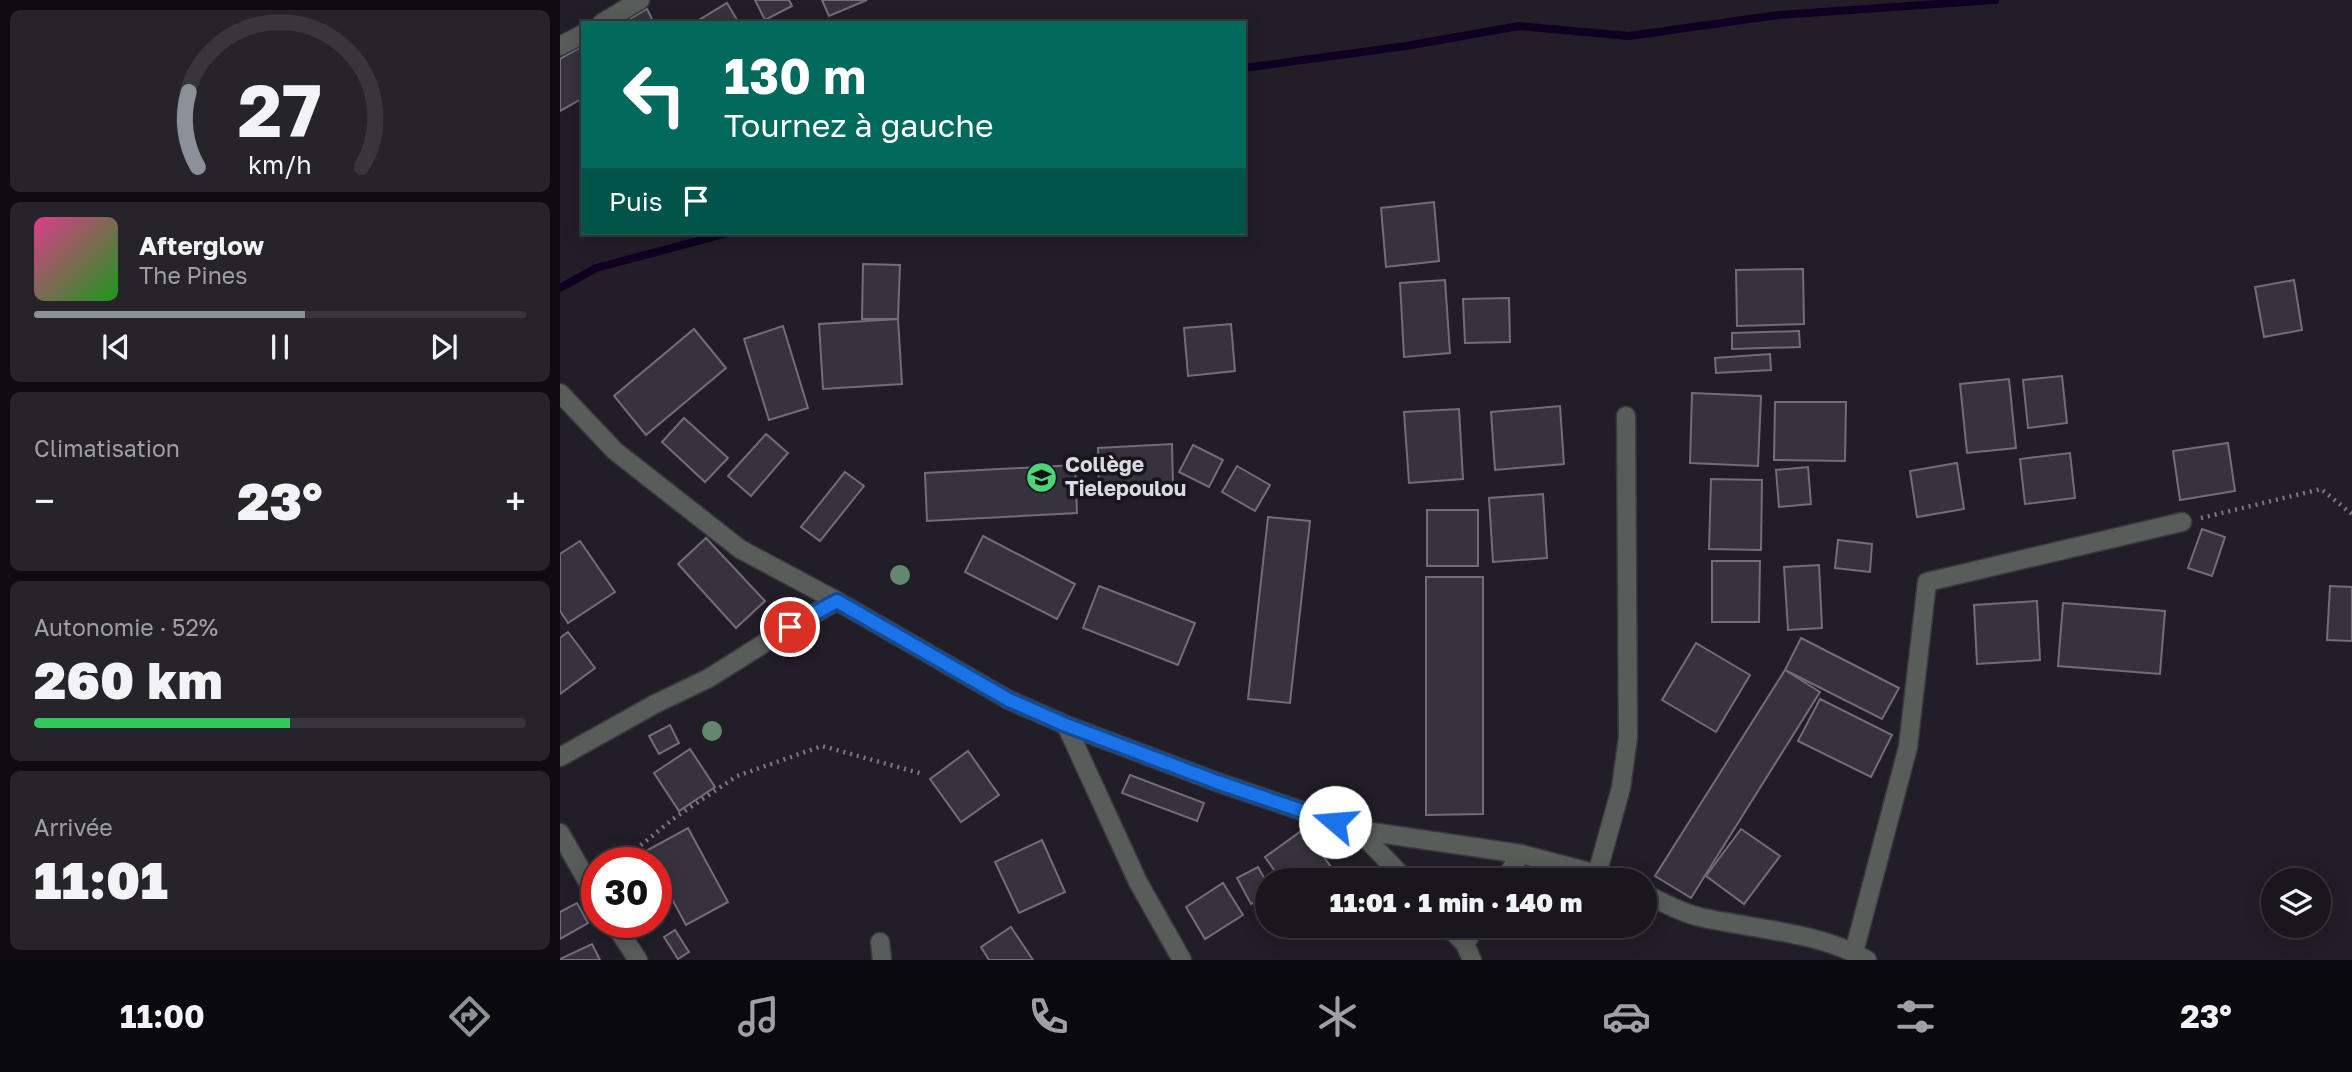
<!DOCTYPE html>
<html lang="fr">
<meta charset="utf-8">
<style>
body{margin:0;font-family:"Golos Text",sans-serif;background:#27232b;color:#f1f3f6;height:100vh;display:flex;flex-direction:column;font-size:26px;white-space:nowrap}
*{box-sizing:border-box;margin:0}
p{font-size:23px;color:#9f9fa4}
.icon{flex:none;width:38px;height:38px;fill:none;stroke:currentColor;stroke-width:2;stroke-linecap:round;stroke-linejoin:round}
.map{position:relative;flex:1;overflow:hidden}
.sheet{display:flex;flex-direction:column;gap:10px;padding:10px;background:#0e0c10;width:560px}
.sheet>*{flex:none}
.hud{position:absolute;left:21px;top:21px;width:665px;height:214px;border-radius:0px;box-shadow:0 4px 18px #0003,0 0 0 2px #38353c;background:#00695c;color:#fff;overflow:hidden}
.tools{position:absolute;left:1701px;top:868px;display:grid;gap:14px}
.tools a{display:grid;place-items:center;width:70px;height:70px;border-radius:50%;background:#1a161e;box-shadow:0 4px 18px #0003,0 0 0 2px #38353c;font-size:35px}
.speed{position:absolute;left:21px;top:847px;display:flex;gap:14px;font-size:35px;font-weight:700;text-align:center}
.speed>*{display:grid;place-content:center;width:91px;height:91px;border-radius:50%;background:#1a161e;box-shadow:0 4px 18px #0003,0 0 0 2px #38353c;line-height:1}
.speed .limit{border:10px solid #d22;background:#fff;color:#111}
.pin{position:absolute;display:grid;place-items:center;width:60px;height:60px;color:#fff;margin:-30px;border:4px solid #fff;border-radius:50%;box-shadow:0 2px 7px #0007}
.me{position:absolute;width:77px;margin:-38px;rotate:288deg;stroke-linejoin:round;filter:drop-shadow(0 0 5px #0008)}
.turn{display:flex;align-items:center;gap:24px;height:147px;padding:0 28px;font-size:32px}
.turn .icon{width:91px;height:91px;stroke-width:2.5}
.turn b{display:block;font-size:49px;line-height:60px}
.then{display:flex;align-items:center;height:66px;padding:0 28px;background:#0003;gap:14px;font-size:26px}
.big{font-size:52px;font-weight:800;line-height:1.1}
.sheet .tile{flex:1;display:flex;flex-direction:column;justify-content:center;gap:10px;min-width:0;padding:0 24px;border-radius:10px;background:#27232b}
.sheet .dial{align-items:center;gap:0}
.dial svg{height:182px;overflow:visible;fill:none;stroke:#38353c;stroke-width:7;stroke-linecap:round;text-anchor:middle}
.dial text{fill:#f1f3f6;stroke:none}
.song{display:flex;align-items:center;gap:21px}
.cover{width:84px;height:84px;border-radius:10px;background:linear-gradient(135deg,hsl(330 70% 55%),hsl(120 70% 35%))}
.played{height:7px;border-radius:4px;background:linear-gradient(90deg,#8c9099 55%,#38353c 55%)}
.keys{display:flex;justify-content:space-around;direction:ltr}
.heat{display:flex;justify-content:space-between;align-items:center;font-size:38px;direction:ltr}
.charge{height:10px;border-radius:5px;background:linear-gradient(90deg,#34c759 52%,#38353c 0)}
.trip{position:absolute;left:695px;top:868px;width:402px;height:70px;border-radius:35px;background:#1a161e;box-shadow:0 4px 18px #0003,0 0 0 2px #38353c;font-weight:800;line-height:70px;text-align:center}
.tabs{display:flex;height:112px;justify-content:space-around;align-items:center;background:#0a090c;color:#9f9fa4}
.tabs .icon{width:49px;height:49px}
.tabs .on{color:#8c9099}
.tabs b{font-size:32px;color:#f1f3f6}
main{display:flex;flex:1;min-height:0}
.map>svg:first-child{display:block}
</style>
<main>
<section class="sheet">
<div class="tile dial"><svg viewBox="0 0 100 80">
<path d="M14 69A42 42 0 1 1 86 69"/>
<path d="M14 69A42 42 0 0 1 10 36" stroke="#8c9099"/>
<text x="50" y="56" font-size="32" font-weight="700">27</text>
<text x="50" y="72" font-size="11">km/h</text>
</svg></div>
<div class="tile">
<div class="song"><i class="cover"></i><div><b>Afterglow</b><p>The Pines</p></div></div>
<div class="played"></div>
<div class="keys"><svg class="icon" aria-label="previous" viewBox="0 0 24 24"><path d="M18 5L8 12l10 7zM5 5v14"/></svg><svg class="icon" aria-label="pause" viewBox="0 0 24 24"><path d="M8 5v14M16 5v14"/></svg><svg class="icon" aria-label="next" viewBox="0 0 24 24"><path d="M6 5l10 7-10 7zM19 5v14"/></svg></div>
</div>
<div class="tile"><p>Climatisation</p>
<div class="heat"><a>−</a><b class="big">23°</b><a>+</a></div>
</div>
<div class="tile"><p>Autonomie · 52%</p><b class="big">260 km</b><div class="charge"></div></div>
<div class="tile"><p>Arrivée</p><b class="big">11:01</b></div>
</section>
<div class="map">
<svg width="1792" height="960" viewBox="0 0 1792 960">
<rect width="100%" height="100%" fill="#221e28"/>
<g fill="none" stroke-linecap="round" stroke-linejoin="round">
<!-- stream -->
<g stroke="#0f0022" stroke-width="8">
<path d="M 684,68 L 846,46 L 959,26 L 1069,36 L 1218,15 L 1435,0"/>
<path d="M 0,288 L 36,268 L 168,233"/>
</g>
</g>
<!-- building -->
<g fill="#37333e" stroke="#716d79" stroke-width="2">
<path d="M 195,0 L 229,0 L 232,6 L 205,20 Z"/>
<path d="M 262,0 L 307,0 L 269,16 Z"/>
<path d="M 167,3 L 179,23 L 134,23 Z"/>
<path d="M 87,9 L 94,23 L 63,23 Z"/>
<path d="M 23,46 L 23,98 L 0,111 L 0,59 Z"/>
<path d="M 874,202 L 879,261 L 826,267 L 821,208 Z"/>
<path d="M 303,264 L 340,265 L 338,319 L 302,319 Z"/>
<path d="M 1243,269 L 1244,324 L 1177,326 L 1176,270 Z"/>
<path d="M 885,280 L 890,353 L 844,357 L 840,283 Z"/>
<path d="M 1734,280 L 1742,330 L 1704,337 L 1695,287 Z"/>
<path d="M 949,298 L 950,342 L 905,343 L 903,299 Z"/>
<path d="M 338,319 L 342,384 L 263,389 L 259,324 Z"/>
<path d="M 671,324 L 675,371 L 628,376 L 624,328 Z"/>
<path d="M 223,326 L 248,408 L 209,420 L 184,339 Z"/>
<path d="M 134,329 L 166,368 L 86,435 L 54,396 Z"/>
<path d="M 1239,331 L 1240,347 L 1172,349 L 1172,333 Z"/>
<path d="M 1210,354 L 1211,370 L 1156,373 L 1155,358 Z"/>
<path d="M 1502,376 L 1507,423 L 1468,428 L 1463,380 Z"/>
<path d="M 1449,379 L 1456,448 L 1407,453 L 1400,384 Z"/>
<path d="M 1132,393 L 1201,396 L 1198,466 L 1130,463 Z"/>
<path d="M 1215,402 L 1286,402 L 1285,461 L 1214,460 Z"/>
<path d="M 1000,406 L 1004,464 L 935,470 L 931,412 Z"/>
<path d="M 899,409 L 903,479 L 849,483 L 844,412 Z"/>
<path d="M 124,418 L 168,458 L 145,482 L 102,442 Z"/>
<path d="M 206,434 L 228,453 L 191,496 L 168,476 Z"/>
<path d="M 1668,443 L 1675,491 L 1620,500 L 1613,451 Z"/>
<path d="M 612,444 L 613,487 L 539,490 L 538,448 Z"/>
<path d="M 633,445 L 663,460 L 649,487 L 619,472 Z"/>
<path d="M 1510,453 L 1515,498 L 1465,504 L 1460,459 Z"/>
<path d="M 1397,463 L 1404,509 L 1357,517 L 1350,471 Z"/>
<path d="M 515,465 L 517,513 L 367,521 L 365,473 Z"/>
<path d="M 677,466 L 710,485 L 695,511 L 662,492 Z"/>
<path d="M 1248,467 L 1251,504 L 1219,507 L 1216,470 Z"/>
<path d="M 285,472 L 304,486 L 260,541 L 241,527 Z"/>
<path d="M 1151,479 L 1202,480 L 1201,550 L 1149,549 Z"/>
<path d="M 983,494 L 987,558 L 933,562 L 929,498 Z"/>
<rect x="867" y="510" width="51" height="56"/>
<path d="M 708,517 L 750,521 L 730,703 L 688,699 Z"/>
<path d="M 1642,529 L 1665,537 L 1652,576 L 1628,568 Z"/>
<path d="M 423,536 L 515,584 L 497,619 L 405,572 Z"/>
<path d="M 146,538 L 205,601 L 176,628 L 118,564 Z"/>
<path d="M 1278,540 L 1312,544 L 1310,572 L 1275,568 Z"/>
<path d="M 20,541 L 55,592 L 8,623 L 0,611 L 0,554 Z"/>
<path d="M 1152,561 L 1200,561 L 1199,622 L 1152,622 Z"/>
<path d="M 1259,565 L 1262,628 L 1228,630 L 1224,567 Z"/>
<path d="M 866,577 L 923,577 L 923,814 L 866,815 Z"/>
<path d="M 539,586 L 635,623 L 618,665 L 523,628 Z"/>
<path d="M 1770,586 L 1792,587 L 1792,641 L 1767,640 Z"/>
<path d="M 1477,601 L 1480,660 L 1417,664 L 1414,605 Z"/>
<path d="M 1503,603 L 1605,611 L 1600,674 L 1498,666 Z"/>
<path d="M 8,632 L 35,668 L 0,694 L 0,638 Z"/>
<path d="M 1241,638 L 1339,688 L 1322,719 L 1225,670 Z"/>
<path d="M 1136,643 L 1190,675 L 1156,732 L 1102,700 Z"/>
<path d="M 1225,670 L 1260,692 L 1131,898 L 1095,876 Z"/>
<path d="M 1260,699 L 1332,735 L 1311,777 L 1238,741 Z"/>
<path d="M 110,725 L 119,743 L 99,754 L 89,736 Z"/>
<path d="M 130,749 L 155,787 L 119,811 L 94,773 Z"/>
<path d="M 408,751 L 439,795 L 401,822 L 370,779 Z"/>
<path d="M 570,775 L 644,803 L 637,821 L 562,793 Z"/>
<path d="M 128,828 L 168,902 L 126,925 L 96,870 L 96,863 L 92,863 L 86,851 Z"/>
<path d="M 744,829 L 774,871 L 761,880 L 721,880 L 705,857 Z"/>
<path d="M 1181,829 L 1220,856 L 1184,904 L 1146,876 Z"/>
<path d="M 482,840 L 505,892 L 459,913 L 435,862 Z"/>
<path d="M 698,867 L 707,883 L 707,896 L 691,904 L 677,878 Z"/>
<path d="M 663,883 L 683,915 L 645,939 L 626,907 Z"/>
<path d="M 17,903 L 28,923 L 0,939 L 0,912 Z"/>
<path d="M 451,927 L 473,960 L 429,960 L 421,947 Z"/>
<path d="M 115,930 L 129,952 L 118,959 L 104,937 Z"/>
<path d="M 32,944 L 40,960 L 0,960 L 0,959 Z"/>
</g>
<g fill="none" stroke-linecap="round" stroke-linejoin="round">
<defs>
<g id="minor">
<path d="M 42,23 L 80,0"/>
<path d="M 0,46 L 23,34"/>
<path d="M 0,393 L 55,451 L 180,549 L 277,601 L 449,700 L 506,725 L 657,782 L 798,830 L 961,854 L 1037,874 L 1053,880"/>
<path d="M 506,725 L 578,882 L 622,960"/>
<path d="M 0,757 L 95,704 L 149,678 L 230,627 L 277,601"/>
<path d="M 798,830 L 846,880"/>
<path d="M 0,833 L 37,898"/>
<path d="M 1037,874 L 1061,788 L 1068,737 L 1066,416"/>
<path d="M 944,880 L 961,854"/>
<path d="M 1085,894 C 1103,902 1121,913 1140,917 C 1192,929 1261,932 1307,960"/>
<path d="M 53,922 L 78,960"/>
<path d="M 888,926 L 905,944 L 912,960"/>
<path d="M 320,942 L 322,960"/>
<path d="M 905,944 L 916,926"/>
<path d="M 1294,952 L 1348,747 L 1367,582 L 1622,522"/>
</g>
</defs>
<!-- minor casing -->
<use href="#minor" stroke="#3c3842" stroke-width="21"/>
<!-- path -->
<g stroke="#7b7881" stroke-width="4.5" stroke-dasharray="2 5" stroke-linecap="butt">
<path d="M 1641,518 L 1761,489 L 1792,514"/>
<path d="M 59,863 L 113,819 L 177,776 L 262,746 L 363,774"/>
</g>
<!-- minor -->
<use href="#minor" stroke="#585d59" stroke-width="18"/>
</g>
<!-- trees -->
<g fill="#63886d">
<circle cx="340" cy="575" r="10"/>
<circle cx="152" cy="731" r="10"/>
</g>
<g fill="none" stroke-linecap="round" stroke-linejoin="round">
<defs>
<path id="route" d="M 230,627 L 277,601 L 449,700 L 506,725 L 657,782 L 775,822"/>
</defs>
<!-- route casing -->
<use href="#route" stroke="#114b97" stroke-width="18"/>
<!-- route -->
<use href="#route" stroke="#1a73e8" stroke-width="12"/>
</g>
<!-- icons -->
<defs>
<symbol id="school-disc" viewBox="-11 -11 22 22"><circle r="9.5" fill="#4bd677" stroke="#18151e"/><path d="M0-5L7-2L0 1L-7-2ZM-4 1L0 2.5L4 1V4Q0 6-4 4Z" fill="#111"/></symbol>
</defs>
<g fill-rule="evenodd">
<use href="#school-disc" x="464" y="460" width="35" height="35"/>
</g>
<g text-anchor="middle" stroke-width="7" stroke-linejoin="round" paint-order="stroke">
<!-- poi labels -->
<g font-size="21" font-weight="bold" fill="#dcdae1" stroke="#18151e" text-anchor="start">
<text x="505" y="472">Collège<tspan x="505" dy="24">Tielepoulou</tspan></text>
</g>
</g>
</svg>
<div class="tools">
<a><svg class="icon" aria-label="layers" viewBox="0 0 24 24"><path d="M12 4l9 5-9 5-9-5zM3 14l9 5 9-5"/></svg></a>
</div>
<div class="speed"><div class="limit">30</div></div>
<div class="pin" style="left:230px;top:627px;background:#d93025"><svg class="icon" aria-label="arrive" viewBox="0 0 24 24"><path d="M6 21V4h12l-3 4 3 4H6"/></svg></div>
<svg class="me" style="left:775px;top:822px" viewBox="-20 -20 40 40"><circle r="19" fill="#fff"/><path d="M0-13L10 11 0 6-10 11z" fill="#1a73e8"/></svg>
<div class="trip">11:01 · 1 min · 140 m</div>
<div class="hud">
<div class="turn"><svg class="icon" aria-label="left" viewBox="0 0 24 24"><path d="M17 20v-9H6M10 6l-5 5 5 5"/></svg><div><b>130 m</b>Tournez à gauche</div></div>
<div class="then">Puis<svg class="icon" aria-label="arrive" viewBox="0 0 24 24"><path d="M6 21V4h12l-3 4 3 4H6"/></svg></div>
</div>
</div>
</main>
<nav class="tabs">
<b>11:00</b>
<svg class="icon on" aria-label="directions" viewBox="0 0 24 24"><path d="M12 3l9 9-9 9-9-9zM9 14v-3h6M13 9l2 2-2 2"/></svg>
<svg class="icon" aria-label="music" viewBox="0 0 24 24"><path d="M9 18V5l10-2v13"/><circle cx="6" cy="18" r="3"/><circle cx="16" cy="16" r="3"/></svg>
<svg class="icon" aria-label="phone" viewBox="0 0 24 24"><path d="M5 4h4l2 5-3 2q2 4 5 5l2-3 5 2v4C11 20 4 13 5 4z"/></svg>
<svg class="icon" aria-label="climate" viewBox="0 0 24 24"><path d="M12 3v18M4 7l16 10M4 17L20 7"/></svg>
<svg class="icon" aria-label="car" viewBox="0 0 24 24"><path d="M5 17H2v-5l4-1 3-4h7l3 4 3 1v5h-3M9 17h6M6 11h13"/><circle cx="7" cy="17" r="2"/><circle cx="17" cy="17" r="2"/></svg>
<svg class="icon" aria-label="filters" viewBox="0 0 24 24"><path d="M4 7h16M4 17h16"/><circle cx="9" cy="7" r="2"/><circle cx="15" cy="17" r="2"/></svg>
<b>23°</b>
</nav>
